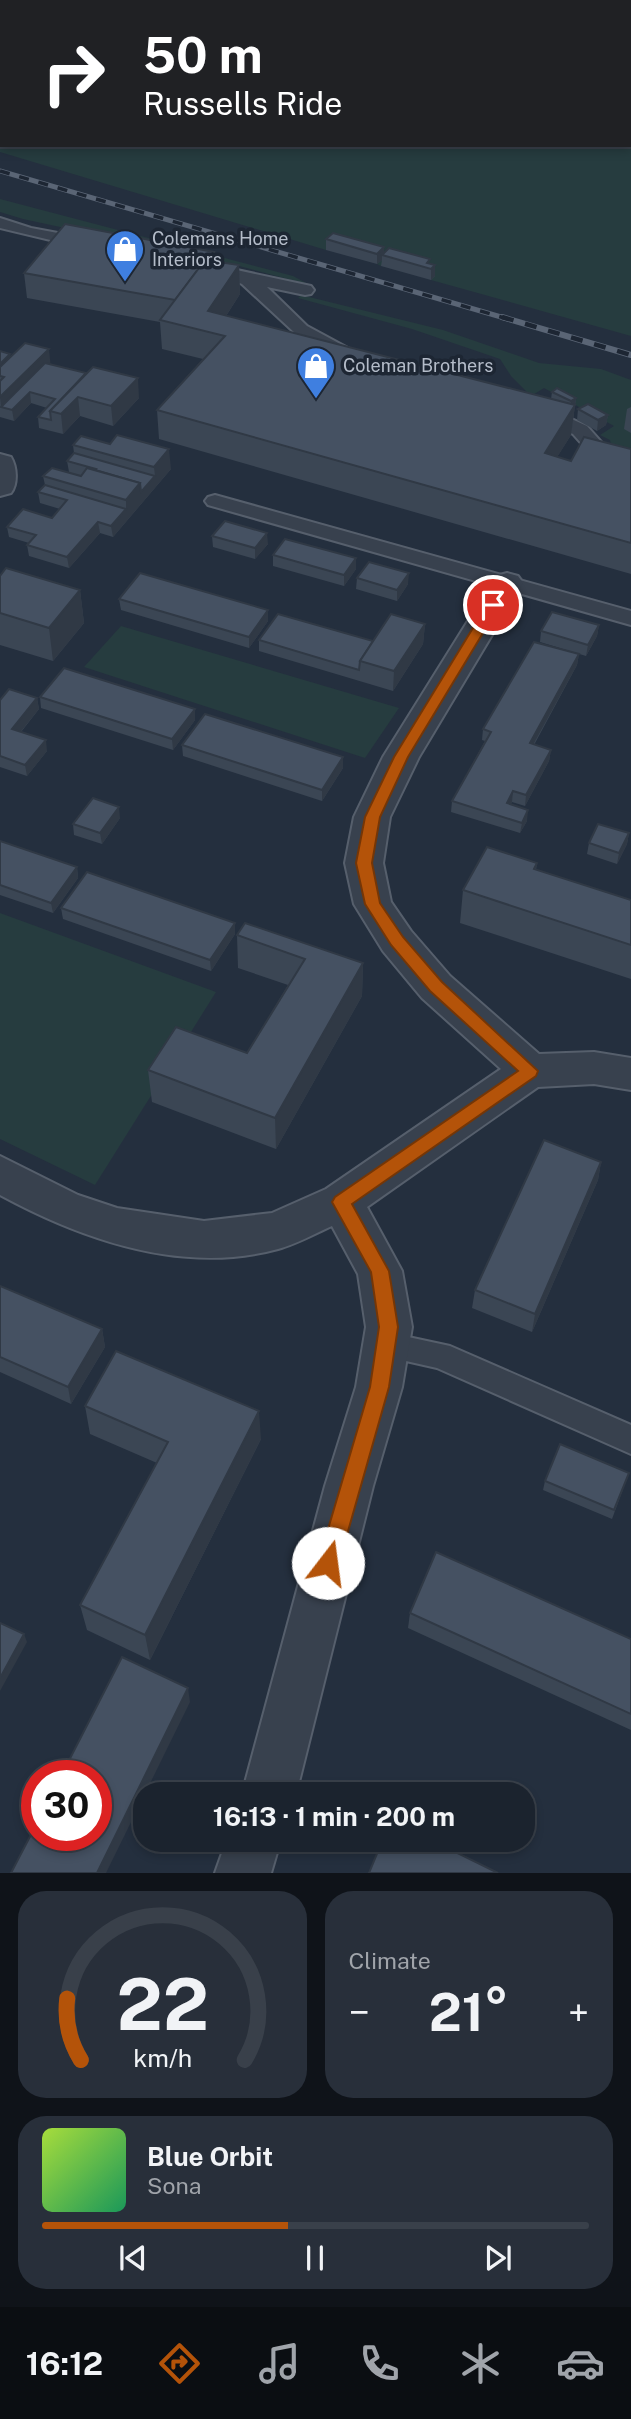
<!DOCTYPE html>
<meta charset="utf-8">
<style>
body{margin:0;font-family:"Public Sans",sans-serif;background:#282f3a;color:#f1f3f6;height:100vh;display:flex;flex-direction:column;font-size:26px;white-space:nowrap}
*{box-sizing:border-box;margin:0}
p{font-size:23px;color:#a0a4aa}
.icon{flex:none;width:38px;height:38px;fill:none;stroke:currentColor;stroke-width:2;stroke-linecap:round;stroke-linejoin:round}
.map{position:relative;height:1873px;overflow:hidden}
.side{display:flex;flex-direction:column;gap:18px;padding:18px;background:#0f1319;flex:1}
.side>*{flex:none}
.guide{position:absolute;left:0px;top:0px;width:632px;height:147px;box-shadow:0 4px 10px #0003,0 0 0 2px #39404a;background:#202124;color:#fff;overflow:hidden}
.speed{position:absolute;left:21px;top:1760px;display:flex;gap:14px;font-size:35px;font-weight:700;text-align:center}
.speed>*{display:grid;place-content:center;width:91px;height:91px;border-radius:50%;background:#1b232e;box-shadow:0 4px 10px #0003,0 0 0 2px #39404a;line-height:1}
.speed .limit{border:10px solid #d22;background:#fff;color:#111}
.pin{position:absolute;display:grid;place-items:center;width:60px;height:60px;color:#fff;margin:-30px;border:4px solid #fff;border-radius:50%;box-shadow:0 2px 7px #0007}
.me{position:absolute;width:77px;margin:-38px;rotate:15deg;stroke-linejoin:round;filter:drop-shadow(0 0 5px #0008)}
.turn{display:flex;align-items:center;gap:24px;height:147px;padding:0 28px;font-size:32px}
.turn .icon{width:91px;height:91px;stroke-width:2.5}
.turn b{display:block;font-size:49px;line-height:60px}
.big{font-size:52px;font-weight:700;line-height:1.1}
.side .card{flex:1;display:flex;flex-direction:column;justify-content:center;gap:10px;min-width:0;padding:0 24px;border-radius:28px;background:#282f3a}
.side .dial{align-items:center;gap:0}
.dial svg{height:182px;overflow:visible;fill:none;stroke:#39404a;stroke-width:7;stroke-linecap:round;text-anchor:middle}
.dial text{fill:#f1f3f6;stroke:none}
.song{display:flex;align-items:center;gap:21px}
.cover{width:84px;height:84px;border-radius:10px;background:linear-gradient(135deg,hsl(80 70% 55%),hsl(150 70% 35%))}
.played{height:7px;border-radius:4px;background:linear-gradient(90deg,#b45309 45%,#39404a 45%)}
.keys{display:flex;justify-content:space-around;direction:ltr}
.heat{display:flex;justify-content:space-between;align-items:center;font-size:38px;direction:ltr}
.side .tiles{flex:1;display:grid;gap:18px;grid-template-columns:1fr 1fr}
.card:last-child{grid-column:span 2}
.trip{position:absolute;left:133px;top:1782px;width:402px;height:70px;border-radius:28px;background:#1b232e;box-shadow:0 4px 10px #0003,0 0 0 2px #39404a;font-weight:700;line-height:70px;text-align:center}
.tab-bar{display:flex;height:112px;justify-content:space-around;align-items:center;background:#0b0e12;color:#a0a4aa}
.tab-bar .icon{width:49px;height:49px}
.tab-bar .on{color:#b45309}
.tab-bar b{font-size:32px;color:#f1f3f6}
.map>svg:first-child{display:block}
</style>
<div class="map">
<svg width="631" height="1873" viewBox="0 0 631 1873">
<rect width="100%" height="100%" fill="#242f3e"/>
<!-- green -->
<g fill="#263c3f" fill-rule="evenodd">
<path d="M 0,0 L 631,0 L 631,336 L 431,280 L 434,276 L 389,258 L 381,266 L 377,264 L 383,258 L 333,244 L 326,250 L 0,152 ZM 2,2 L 630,2 L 630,145 L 2,145 Z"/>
<path d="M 0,199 L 293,276 L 310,285 L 232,264 L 23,219 L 0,212 Z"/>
<path d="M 301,295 L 443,330 L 539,363 L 601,369 L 631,380 L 631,458 L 613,453 L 610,440 L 600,435 L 614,426 L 544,388 L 531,396 L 511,376 L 500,359 L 412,329 L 298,298 Z"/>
<path d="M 121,626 L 399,708 L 365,758 L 84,667 Z"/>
<path d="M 0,913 L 216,992 L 95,1185 L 0,1139 Z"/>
</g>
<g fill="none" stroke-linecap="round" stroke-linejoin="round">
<defs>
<g id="lane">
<path d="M 0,218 L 31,228 L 90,239 L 92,243 L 84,248 L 0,228 Z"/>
<path d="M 209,264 L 311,286 L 314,290 L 311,294 L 305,295 L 267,287 L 307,326 L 357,353 L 348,358 L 342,357 L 322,350 L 295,333 L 242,284 L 228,278 L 203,273 L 201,269 L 203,265 Z"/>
<path d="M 543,406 L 587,426 L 611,453 L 631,461 L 631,474 L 597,461 L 573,434 L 536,416 L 534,412 L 536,408 Z"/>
<path d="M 215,495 L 631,611 L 631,625 L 208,505 L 205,501 L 208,497 Z"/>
<path d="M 385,1332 L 450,1346 L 631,1425 L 631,1454 L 437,1368 L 375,1354 L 370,1345 L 375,1336 Z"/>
</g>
<g id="street">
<path d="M 0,454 L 11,457 C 17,467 18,484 11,493 L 0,496 Z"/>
<path d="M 507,573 L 518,576 L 523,583 L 419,757 L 390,817 L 383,863 L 391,902 L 411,931 L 450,976 L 539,1054 L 594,1052 L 631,1058 L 631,1090 L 594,1084 L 538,1087 L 367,1207 L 402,1271 L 412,1327 L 402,1387 L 373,1486 L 296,1794 L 242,1794 L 325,1486 L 356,1387 L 366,1327 L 358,1274 L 332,1226 C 314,1234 296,1244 278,1249 C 183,1275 83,1240 0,1195 L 0,1156 L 78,1195 L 117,1208 L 204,1221 L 272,1213 L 326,1189 L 501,1069 L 422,998 L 383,951 L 354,904 L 345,863 L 354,817 L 383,757 L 496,576 Z"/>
<path d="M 227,1839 L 281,1839 L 271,1873 L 215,1873 Z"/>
</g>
</defs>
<!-- lane casing -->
<use href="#lane" stroke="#565f6c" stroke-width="4"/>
<!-- street casing -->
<use href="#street" stroke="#565f6c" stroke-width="4"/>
<!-- lane -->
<use href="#lane" fill="#38414e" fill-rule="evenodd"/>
<!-- street -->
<use href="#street" fill="#38414e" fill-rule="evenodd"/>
<defs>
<path id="rail-far1" d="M 0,171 L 508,319"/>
<path id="rail" d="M 502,317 L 631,355"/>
</defs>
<!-- rail-far1 casing -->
<use href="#rail-far1" stroke="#5a6575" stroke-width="5"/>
<!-- rail casing -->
<use href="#rail" stroke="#5a6575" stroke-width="6"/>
<!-- rail-far1 -->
<use href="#rail-far1" stroke="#1d2633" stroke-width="3.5" stroke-dasharray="10" stroke-linecap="butt"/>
<!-- rail -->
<use href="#rail" stroke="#1d2633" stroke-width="4.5" stroke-dasharray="12" stroke-linecap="butt"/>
</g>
<!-- wall -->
<g fill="#3b4654">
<path d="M 326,239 L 384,247 L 384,253 L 435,265 L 435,276 L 431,280 L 381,266 L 382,260 L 377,264 L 326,250 Z"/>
<path d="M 214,252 L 214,261 L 239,265 L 240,294 L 226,316 L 551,399 L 552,392 L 576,398 L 571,435 L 557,457 L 571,461 L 631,449 L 631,574 L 159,439 L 157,410 L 203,359 L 162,349 L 160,322 L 27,298 L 24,273 Z"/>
<path d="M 0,351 L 11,356 L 51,364 L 139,398 L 113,426 L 80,416 L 63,434 L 39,428 L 38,417 L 47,408 L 31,403 L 14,421 L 0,417 Z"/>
<path d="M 631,407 L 631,433 L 624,429 L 627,409 Z"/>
<path d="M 578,409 L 608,415 L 606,425 L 597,431 L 577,420 Z"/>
<path d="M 73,445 L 171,469 L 113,537 L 100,533 L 69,568 L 29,556 L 27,545 L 29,543 L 9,537 L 7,527 L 52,518 L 60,509 L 40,503 L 38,492 L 45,485 L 43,476 L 69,472 L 67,461 L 74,453 Z"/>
<path d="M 212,536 L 268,544 L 255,559 L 213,547 Z"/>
<path d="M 273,555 L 356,558 L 356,569 L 344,586 L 273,566 Z"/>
<path d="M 0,576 L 80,590 L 84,623 L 53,661 L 0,645 Z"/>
<path d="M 357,578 L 408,584 L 397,601 L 356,589 Z"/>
<path d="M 119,599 L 268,610 L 268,621 L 249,648 L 121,610 Z"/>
<path d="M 425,624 L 423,644 L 393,691 L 259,651 L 259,640 L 373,641 Z"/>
<path d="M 599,625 L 597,636 L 586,656 L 540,642 L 541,631 Z"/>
<path d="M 579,654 L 577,665 L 534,745 L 551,750 L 549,761 L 525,806 L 512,802 L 511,804 L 527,821 L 520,833 L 451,812 L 452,801 L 485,741 L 482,740 L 483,729 Z"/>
<path d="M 40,697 L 195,720 L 173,750 L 41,708 Z"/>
<path d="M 37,698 L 39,709 L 21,732 L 47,751 L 27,776 L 0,767 L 0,700 Z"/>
<path d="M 182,745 L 343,768 L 322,801 L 183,756 Z"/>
<path d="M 120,818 L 102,844 L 74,835 L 73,824 Z"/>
<path d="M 629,833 L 627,844 L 617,864 L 587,854 L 589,843 Z"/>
<path d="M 0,841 L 77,867 L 78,878 L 53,913 L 0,895 Z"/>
<path d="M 537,863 L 536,870 L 631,900 L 631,979 L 460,923 L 463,890 Z"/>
<path d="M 61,908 L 235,923 L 235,934 L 211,971 L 63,919 Z"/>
<path d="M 237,935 L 363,963 L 362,996 L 276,1149 L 152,1102 L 148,1070 L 247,1053 L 288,985 L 238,968 Z"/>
<path d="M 601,1162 L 598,1180 L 532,1332 L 472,1308 L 475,1290 Z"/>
<path d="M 0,1286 L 102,1329 L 105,1347 L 71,1404 L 0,1372 Z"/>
<path d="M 85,1406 L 261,1439 L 150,1660 L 87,1630 L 80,1605 L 157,1463 L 90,1434 Z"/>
<path d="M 629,1473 L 612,1519 L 543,1490 L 545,1481 Z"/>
<path d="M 410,1613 L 631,1639 L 631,1730 L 408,1628 Z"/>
</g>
<!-- shaded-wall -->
<g fill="#303945">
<path d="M 384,247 L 384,256 L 382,255 L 382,260 L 377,264 L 377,254 Z"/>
<path d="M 214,252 L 215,277 L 177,325 L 176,300 Z"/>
<path d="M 239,265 L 240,294 L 215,333 L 208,311 Z"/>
<path d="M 435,265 L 435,276 L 431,280 L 431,269 Z"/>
<path d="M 49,349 L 51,369 L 1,407 L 0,397 Z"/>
<path d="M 10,354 L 12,364 L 0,376 L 0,364 Z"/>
<path d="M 138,378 L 139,398 L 113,426 L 111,406 Z"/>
<path d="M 30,392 L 31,403 L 14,421 L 12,410 Z"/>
<path d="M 78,397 L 80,416 L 63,434 L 61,414 Z"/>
<path d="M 576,398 L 571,435 L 541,483 L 545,453 L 570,412 L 571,401 Z"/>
<path d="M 608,415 L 606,425 L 597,431 L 598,420 Z"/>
<path d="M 169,449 L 171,469 L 113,537 L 111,526 L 126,509 L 126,500 L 140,483 L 155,476 L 154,467 Z"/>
<path d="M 98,522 L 100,533 L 69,568 L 67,557 Z"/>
<path d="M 267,533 L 268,544 L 255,559 L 255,548 Z"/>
<path d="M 356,558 L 356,569 L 344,586 L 344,575 Z"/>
<path d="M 409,573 L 408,584 L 397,601 L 397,590 Z"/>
<path d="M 80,590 L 84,623 L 53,661 L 49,628 Z"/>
<path d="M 268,610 L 268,621 L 249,648 L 249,637 Z"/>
<path d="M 425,624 L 423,644 L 393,691 L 394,671 Z"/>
<path d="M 599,625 L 597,636 L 586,656 L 588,645 Z"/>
<path d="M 579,654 L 577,665 L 528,754 L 530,743 Z"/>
<path d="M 37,698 L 39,709 L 14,740 L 12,729 Z"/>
<path d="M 195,709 L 195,720 L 173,750 L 172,739 Z"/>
<path d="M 46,740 L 47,751 L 27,776 L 25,765 Z"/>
<path d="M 551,750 L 549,761 L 525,806 L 526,795 Z"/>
<path d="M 343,757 L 343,768 L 322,801 L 322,790 Z"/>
<path d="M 513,791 L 512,802 L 505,814 L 507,803 Z"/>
<path d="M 119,807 L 120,818 L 102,844 L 100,833 Z"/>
<path d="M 528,810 L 527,821 L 520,833 L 522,823 Z"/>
<path d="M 629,833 L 627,844 L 617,864 L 619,853 Z"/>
<path d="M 77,867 L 78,878 L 53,913 L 51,903 Z"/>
<path d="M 235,923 L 235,934 L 211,971 L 210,960 Z"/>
<path d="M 363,963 L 362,996 L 276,1149 L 275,1118 Z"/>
<path d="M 601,1162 L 598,1180 L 532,1332 L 535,1314 Z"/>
<path d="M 102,1329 L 105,1347 L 71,1404 L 68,1387 Z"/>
<path d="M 259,1411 L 261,1439 L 150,1660 L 145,1635 Z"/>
<path d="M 24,1634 L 27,1642 L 0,1691 L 0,1678 Z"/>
<path d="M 188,1688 L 190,1702 L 106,1873 L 97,1873 Z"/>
</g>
<!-- building -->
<g fill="#455162" stroke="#303945" stroke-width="2">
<path d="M 65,224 L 214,252 L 208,260 L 205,260 L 175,300 L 24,273 Z"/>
<path d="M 333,233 L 384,247 L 377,254 L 326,239 Z"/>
<path d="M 389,248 L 430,259 L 427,263 L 435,265 L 431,269 L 382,255 Z"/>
<path d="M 205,260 L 239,265 L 208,311 L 575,405 L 545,453 L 571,461 L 584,437 L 631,449 L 631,543 L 157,410 L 225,336 L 160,320 Z"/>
<path d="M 25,343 L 49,349 L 0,397 L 0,381 L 4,377 L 0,376 L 0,367 Z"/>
<path d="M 0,351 L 10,354 L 0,364 Z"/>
<path d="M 45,363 L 86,373 L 50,411 L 51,420 L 38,417 L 55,399 L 30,392 L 12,410 L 1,407 Z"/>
<path d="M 93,367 L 138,378 L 111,406 L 78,397 L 61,414 L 50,411 Z"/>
<path d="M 557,388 L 576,398 L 571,401 L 552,392 Z"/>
<path d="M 588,404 L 608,415 L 598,420 L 578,409 Z"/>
<path d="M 117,435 L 169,449 L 154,467 L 73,445 L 81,436 L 110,444 Z"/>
<path d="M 74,453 L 155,476 L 141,492 L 140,483 L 95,470 L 96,469 L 67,461 Z"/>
<path d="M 52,468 L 81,476 L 87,468 L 140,483 L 126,500 L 43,476 Z"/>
<path d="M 45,485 L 126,509 L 111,526 L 98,522 L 67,557 L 27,545 L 36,535 L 7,527 L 23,509 L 52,518 L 67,500 L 38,492 Z"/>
<path d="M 225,521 L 267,533 L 255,548 L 212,536 Z"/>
<path d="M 285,539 L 356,558 L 344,575 L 273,555 Z"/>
<path d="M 369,562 L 409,573 L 397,590 L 357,578 Z"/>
<path d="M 6,568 L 80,590 L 49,628 L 0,613 L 0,576 Z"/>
<path d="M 140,573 L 268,610 L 249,637 L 119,599 Z"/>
<path d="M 552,612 L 599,625 L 588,645 L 541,631 Z"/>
<path d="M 278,614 L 373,641 L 360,661 L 359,670 L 259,640 Z"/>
<path d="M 391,614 L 425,624 L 394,671 L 360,661 Z"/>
<path d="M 534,642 L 579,654 L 530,743 L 551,750 L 526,795 L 513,791 L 507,803 L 528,810 L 522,823 L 452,801 L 491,732 L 483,729 Z"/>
<path d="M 64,668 L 195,709 L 172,739 L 40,697 Z"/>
<path d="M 9,689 L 37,698 L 12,729 L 46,740 L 25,765 L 0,756 L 0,700 Z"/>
<path d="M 205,714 L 343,757 L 322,790 L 182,745 Z"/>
<path d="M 93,798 L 119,807 L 100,833 L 73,824 Z"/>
<path d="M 598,824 L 629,833 L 619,853 L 589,843 Z"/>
<path d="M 0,841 L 77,867 L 51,903 L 0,885 Z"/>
<path d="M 487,847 L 537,863 L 534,869 L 631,900 L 631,945 L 463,890 Z"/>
<path d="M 87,872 L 235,923 L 210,960 L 61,908 Z"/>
<path d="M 245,923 L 363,963 L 275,1118 L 148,1070 L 176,1027 L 247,1053 L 305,959 L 237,935 Z"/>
<path d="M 544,1140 L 601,1162 L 535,1314 L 475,1290 Z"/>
<path d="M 0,1286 L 102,1329 L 68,1387 L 0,1357 Z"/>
<path d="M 116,1351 L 259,1411 L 145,1635 L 80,1605 L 168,1442 L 85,1406 Z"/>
<path d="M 560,1444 L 629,1473 L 614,1510 L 545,1481 Z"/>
<path d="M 436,1552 L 631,1639 L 631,1714 L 410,1613 Z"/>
<path d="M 0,1623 L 24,1634 L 0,1678 Z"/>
<path d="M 122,1657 L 188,1688 L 97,1873 L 11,1873 L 37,1823 L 37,1836 L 96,1836 L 96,1776 L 61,1776 Z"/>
<path d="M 383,1839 L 429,1839 L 498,1873 L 369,1873 Z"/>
</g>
<!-- route -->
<path fill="#b45309" stroke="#753606" stroke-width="2" d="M 493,601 L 500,605 L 408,757 L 380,817 L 372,863 L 380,903 L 403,937 L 442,982 L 538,1071 L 536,1076 L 352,1204 L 389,1271 L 398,1327 L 389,1387 L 339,1563 L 336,1570 L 328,1573 L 321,1570 L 318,1563 L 370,1387 L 379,1327 L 371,1272 L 332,1202 L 335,1197 L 518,1071 L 430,991 L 391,945 L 365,904 L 356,863 L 365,817 L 394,757 L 487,605 Z"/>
<!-- icons -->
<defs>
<symbol id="shop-pin" viewBox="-11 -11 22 30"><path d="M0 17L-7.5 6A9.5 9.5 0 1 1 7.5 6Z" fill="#3f7fe0" stroke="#1d2633"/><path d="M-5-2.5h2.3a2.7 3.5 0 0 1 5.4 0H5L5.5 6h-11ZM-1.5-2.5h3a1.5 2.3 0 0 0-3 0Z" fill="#fff"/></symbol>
</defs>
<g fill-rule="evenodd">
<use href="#shop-pin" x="103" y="227" width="44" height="60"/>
<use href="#shop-pin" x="294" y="344" width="44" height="60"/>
</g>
<g text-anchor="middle" stroke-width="7" stroke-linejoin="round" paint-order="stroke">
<!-- far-poi labels -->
<g font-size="18" fill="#b4bcc9" stroke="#1d2633" text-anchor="start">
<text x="152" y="245">Colemans Home<tspan x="152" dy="21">Interiors</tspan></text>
<text x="343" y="372">Coleman Brothers</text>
</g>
</g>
</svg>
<div class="speed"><div class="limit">30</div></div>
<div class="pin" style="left:493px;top:605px;background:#d93025"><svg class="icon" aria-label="arrive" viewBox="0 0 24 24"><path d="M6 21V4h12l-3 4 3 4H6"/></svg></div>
<svg class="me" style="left:328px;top:1563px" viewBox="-20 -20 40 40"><circle r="19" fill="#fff"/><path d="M0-13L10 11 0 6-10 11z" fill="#b45309"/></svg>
<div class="trip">16:13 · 1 min · 200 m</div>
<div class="guide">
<div class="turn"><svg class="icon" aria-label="right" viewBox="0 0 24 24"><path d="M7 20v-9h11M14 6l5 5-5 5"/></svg><div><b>50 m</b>Russells Ride</div></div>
</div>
</div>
<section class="side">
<div class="tiles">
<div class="card dial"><svg viewBox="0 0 100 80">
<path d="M14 69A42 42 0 1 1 86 69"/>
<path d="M14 69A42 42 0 0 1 8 42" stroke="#b45309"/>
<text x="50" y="56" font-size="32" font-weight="700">22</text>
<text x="50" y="72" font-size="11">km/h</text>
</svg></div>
<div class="card"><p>Climate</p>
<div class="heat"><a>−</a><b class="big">21°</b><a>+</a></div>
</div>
<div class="card">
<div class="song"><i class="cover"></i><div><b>Blue Orbit</b><p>Sona</p></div></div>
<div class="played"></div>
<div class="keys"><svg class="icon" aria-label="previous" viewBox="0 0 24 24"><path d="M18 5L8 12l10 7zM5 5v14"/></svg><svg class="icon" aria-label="pause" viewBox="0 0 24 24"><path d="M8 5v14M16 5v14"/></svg><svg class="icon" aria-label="next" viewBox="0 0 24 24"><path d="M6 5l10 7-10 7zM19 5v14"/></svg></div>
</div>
</div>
</section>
<nav class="tab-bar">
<b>16:12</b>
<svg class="icon on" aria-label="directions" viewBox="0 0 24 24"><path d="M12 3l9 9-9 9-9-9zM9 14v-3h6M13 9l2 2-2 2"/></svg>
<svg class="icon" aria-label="music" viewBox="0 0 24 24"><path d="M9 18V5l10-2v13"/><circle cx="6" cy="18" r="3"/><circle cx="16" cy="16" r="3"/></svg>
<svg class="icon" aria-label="phone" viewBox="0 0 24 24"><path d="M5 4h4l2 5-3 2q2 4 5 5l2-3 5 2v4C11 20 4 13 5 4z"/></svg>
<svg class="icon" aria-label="climate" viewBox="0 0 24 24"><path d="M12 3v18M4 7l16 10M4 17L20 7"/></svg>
<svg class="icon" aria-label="car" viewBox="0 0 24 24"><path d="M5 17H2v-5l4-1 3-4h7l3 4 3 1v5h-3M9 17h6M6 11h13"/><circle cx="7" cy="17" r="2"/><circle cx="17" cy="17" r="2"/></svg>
</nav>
